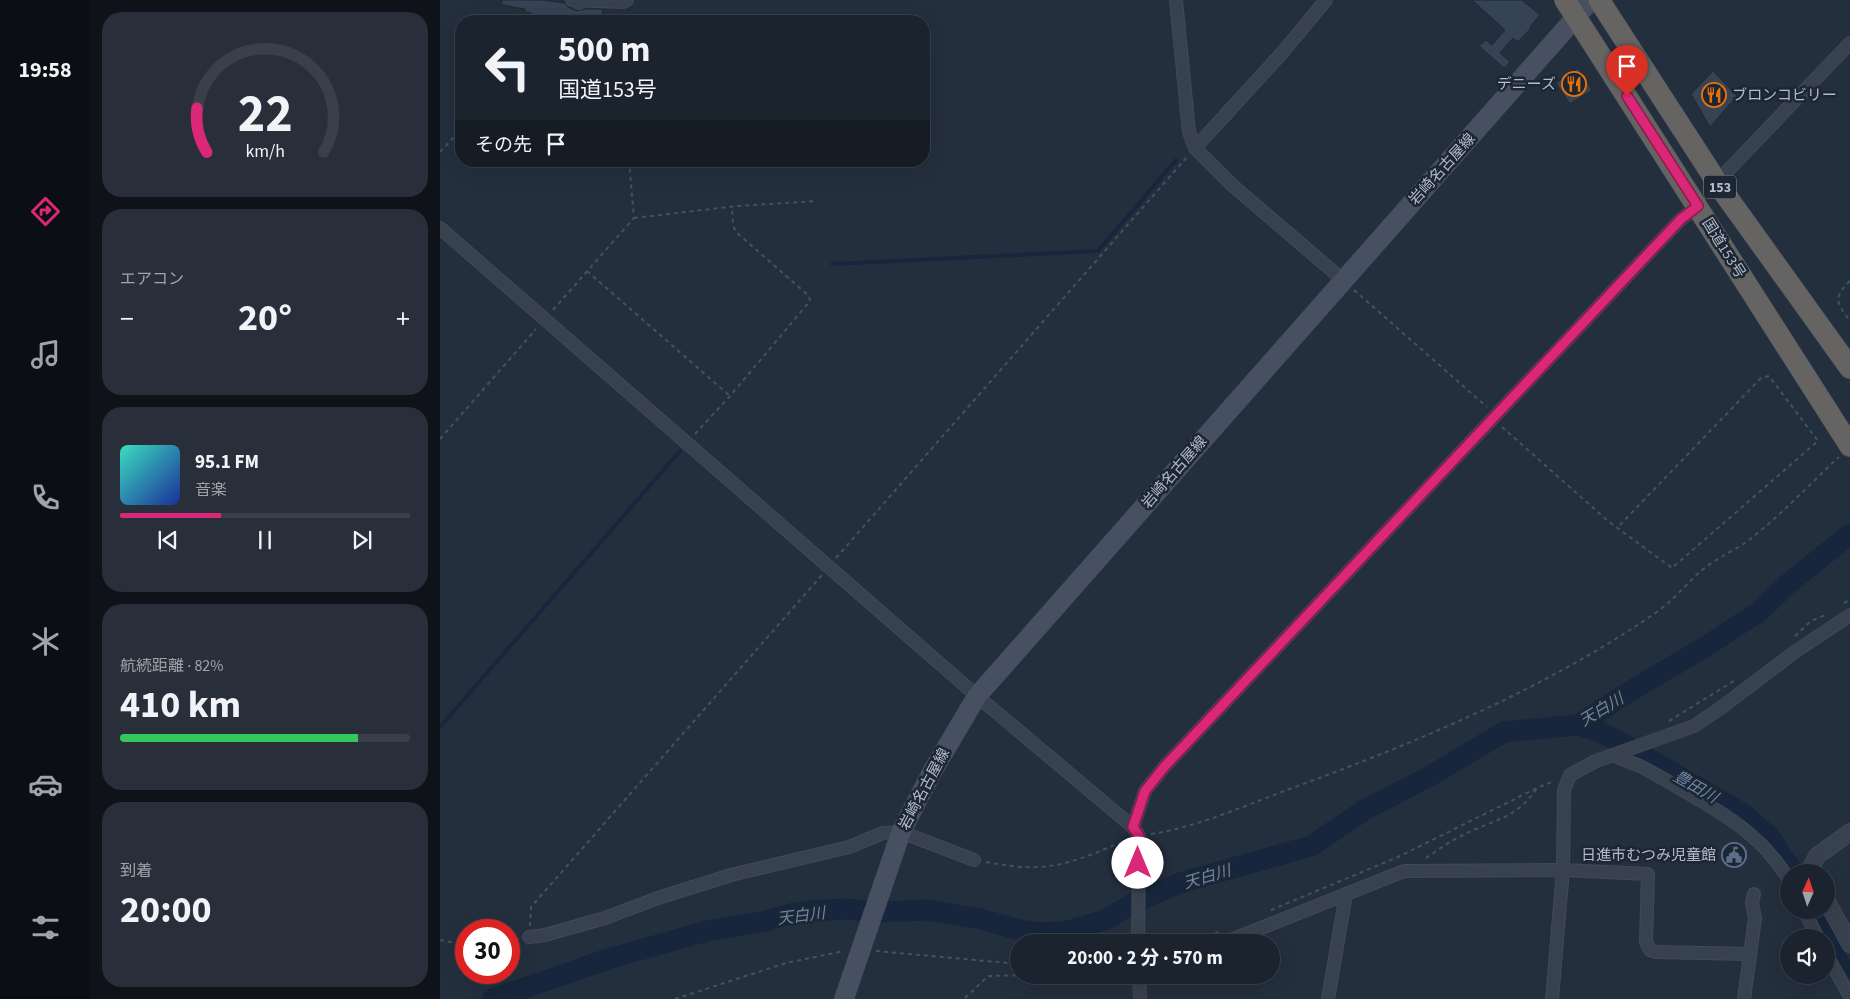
<!DOCTYPE html>
<html lang="ja">
<meta charset="utf-8">
<style>
body{margin:0;font-family:"Source Sans 3","Noto Sans JP",sans-serif;background:#282f3a;color:#f1f3f6;height:100vh;display:flex;flex-direction:column;font-size:19px;white-space:nowrap}
*{box-sizing:border-box;margin:0}
p{font-size:16px;color:#a0a4aa}
.icon{flex:none;width:28px;height:28px;fill:none;stroke:currentColor;stroke-width:2;stroke-linecap:round;stroke-linejoin:round}
.map{position:relative;flex:1;overflow:hidden}
.sheet{display:flex;flex-direction:column;gap:12px;padding:12px;background:#0f1319;width:350px}
.sheet>*{flex:none}
.guide{position:absolute;left:15px;top:15px;width:475px;height:152px;border-radius:20px;box-shadow:0 5px 20px #0002,0 0 0 1px #39404a;background:#1b232e;color:#f1f3f6;overflow:hidden}
.needle{width:32px;rotate:3deg}
.tools{position:absolute;left:1340px;top:864px;display:grid;gap:10px}
.tools a{display:grid;place-items:center;width:55px;height:55px;border-radius:50%;background:#1b232e;box-shadow:0 5px 20px #0002,0 0 0 1px #39404a;font-size:25px}
.speed{position:absolute;left:15px;top:919px;display:flex;gap:10px;font-size:25px;font-weight:700;text-align:center}
.speed>*{display:grid;place-content:center;width:65px;height:65px;border-radius:50%;background:#1b232e;box-shadow:0 5px 20px #0002,0 0 0 1px #39404a;line-height:1}
.speed .limit{border:8px solid #d22;background:#fff;color:#111}
.pin{position:absolute;display:grid;place-items:center;width:42px;height:42px;color:#fff;margin:-51px -21px;border-radius:50% 50% 50% 0;rotate:-45deg;box-shadow:0 0 5px #0007}
.pin .icon{rotate:45deg}
.me{position:absolute;width:55px;margin:-28px;rotate:0deg;stroke-linejoin:round;filter:drop-shadow(0 0 4px #0008)}
.turn{display:flex;align-items:center;gap:18px;height:105px;padding:0 20px;font-size:22px}
.turn .icon{width:65px;height:65px;stroke-width:2.5}
.turn b{display:block;font-size:35px;line-height:42px}
.then{display:flex;align-items:center;height:48px;padding:0 20px;background:#0003;gap:10px;font-size:19px}
.big{font-size:38px;font-weight:700;line-height:1.1}
.sheet .tile{flex:1;display:flex;flex-direction:column;justify-content:center;gap:8px;min-width:0;padding:0 18px;border-radius:20px;background:#282f3a}
.sheet .dial{align-items:center;gap:0}
.dial svg{height:130px;overflow:visible;fill:none;stroke:#39404a;stroke-width:7;stroke-linecap:round;text-anchor:middle}
.dial text{fill:#f1f3f6;stroke:none}
.song{display:flex;align-items:center;gap:15px}
.cover{width:60px;height:60px;border-radius:8px;background:linear-gradient(135deg,hsl(170 70% 55%),hsl(230 70% 35%))}
.played{height:5px;border-radius:2px;background:linear-gradient(90deg,#db2777 35%,#39404a 35%)}
.keys{display:flex;justify-content:space-around;direction:ltr}
.heat{display:flex;justify-content:space-between;align-items:center;font-size:28px;direction:ltr}
.charge{height:8px;border-radius:4px;background:linear-gradient(90deg,#34c759 82%,#39404a 0)}
.trip{position:absolute;left:570px;top:934px;width:270px;height:50px;border-radius:25px;background:#1b232e;box-shadow:0 5px 20px #0002,0 0 0 1px #39404a;font-weight:700;line-height:50px;text-align:center}
main{display:flex;flex:1;min-height:0}
.menu{display:flex;flex-direction:column;width:90px;justify-content:space-around;align-items:center;background:#0b0e12;color:#a0a4aa}
.menu .icon{width:35px;height:35px}
.menu .active{color:#db2777}
.menu b{font-size:22px;color:#f1f3f6}
.map>svg:first-child{display:block}
</style>
<main>
<nav class="menu">
<b>19:58</b>
<svg class="icon active" aria-label="directions" viewBox="0 0 24 24"><path d="M12 3l9 9-9 9-9-9zM9 14v-3h6M13 9l2 2-2 2"/></svg>
<svg class="icon" aria-label="music" viewBox="0 0 24 24"><path d="M9 18V5l10-2v13"/><circle cx="6" cy="18" r="3"/><circle cx="16" cy="16" r="3"/></svg>
<svg class="icon" aria-label="phone" viewBox="0 0 24 24"><path d="M5 4h4l2 5-3 2q2 4 5 5l2-3 5 2v4C11 20 4 13 5 4z"/></svg>
<svg class="icon" aria-label="climate" viewBox="0 0 24 24"><path d="M12 3v18M4 7l16 10M4 17L20 7"/></svg>
<svg class="icon" aria-label="car" viewBox="0 0 24 24"><path d="M5 17H2v-5l4-1 3-4h7l3 4 3 1v5h-3M9 17h6M6 11h13"/><circle cx="7" cy="17" r="2"/><circle cx="17" cy="17" r="2"/></svg>
<svg class="icon" aria-label="filters" viewBox="0 0 24 24"><path d="M4 7h16M4 17h16"/><circle cx="9" cy="7" r="2"/><circle cx="15" cy="17" r="2"/></svg>
</nav>
<section class="sheet">
<div class="tile dial"><svg viewBox="0 0 100 80">
<path d="M14 69A42 42 0 1 1 86 69"/>
<path d="M14 69A42 42 0 0 1 8 42" stroke="#db2777"/>
<text x="50" y="56" font-size="32" font-weight="700">22</text>
<text x="50" y="72" font-size="11">km/h</text>
</svg></div>
<div class="tile"><p>エアコン</p>
<div class="heat"><a>−</a><b class="big">20°</b><a>+</a></div>
</div>
<div class="tile">
<div class="song"><i class="cover"></i><div><b>95.1 FM</b><p>音楽</p></div></div>
<div class="played"></div>
<div class="keys"><svg class="icon" aria-label="previous" viewBox="0 0 24 24"><path d="M18 5L8 12l10 7zM5 5v14"/></svg><svg class="icon" aria-label="pause" viewBox="0 0 24 24"><path d="M8 5v14M16 5v14"/></svg><svg class="icon" aria-label="next" viewBox="0 0 24 24"><path d="M6 5l10 7-10 7zM19 5v14"/></svg></div>
</div>
<div class="tile"><p>航続距離 · 82%</p><b class="big">410 km</b><div class="charge"></div></div>
<div class="tile"><p>到着</p><b class="big">20:00</b></div>
</section>
<div class="map">
<svg width="1410" height="999" viewBox="0 0 1410 999">
<rect width="100%" height="100%" fill="#242f3e"/>
<g fill="none" stroke-linecap="round" stroke-linejoin="round">
<!-- stream -->
<g stroke="#17263c" stroke-width="4">
<path d="M 392,264 L 658,251 L 736,160"/>
<path d="M 0,727 L 240,451"/>
</g>
<!-- river -->
<g stroke="#17263c" stroke-width="21">
<path d="M 1138,725 L 1158,731 L 1178,741 L 1302,813 L 1329,836 L 1353,872"/>
<path d="M 1372,910 L 1386,938"/>
<path d="M 1386,938 L 1401,967 L 1410,980"/>
<path d="M 53,999 L 168,959 L 267,931 L 326,921 L 354,913 L 370,911 L 404,909 L 440,912 L 486,910 L 541,919 L 576,929 L 597,933 L 624,932 L 665,920 L 699,900 L 743,882 L 871,846 L 926,809 L 990,776 L 1064,732 L 1138,725 L 1192,690 L 1265,647 L 1320,611 L 1349,583 L 1410,534"/>
</g>
</g>
<!-- building -->
<g fill="#364354" stroke="#1f2835">
<path d="M 62,0 L 102,0 L 125,3 L 128,7 L 137,11 L 145,9 L 163,9 L 162,17 L 148,17 L 148,19 L 143,18 L 143,21 L 102,20 L 102,17 L 91,15 L 91,13 L 85,12 L 85,9 L 62,5 Z"/>
<path d="M 1032,0 L 1082,0 L 1100,15 L 1090,27 L 1091,28 L 1078,42 L 1073,38 L 1060,53 L 1070,62 L 1064,68 L 1039,46 L 1046,40 L 1052,45 L 1065,30 Z"/>
<path d="M 1138,68 L 1152,90 L 1130,104 L 1116,83 Z"/>
<path d="M 1273,71 L 1297,96 L 1270,127 L 1251,94 Z"/>
</g>
<g fill="none" stroke-linecap="round" stroke-linejoin="round">
<defs>
<g id="minor">
<path d="M 132,0 L 183,2 L 187,0"/>
<path d="M 736,0 L 749,132 L 755,148 L 792,185 L 903,280"/>
<path d="M 755,148 L 842,53 L 886,0"/>
<path d="M 1277,182 L 1410,43"/>
<path d="M 0,228 L 537,696 L 693,827 L 699,836 L 698,942"/>
<path d="M 1175,755 C 1183,761 1193,762 1202,767 C 1217,775 1231,783 1246,792 C 1288,816 1323,837 1349,880"/>
<path d="M 693,827 L 705,791 L 725,766 L 1241,219 L 1258,207"/>
<path d="M 1364,910 L 1378,938"/>
<path d="M 89,937 L 105,935 L 165,918 L 218,898 L 291,875 L 409,847 L 443,833 L 461,832 L 534,860"/>
<path d="M 786,942 L 964,871 L 1123,870 L 1208,874 L 1206,942 L 1210,950 L 1216,952 L 1310,954"/>
<path d="M 1386,954 L 1410,996"/>
<path d="M 699,975 L 700,999"/>
<path d="M 888,999 L 906,894"/>
<path d="M 1112,999 L 1123,870 L 1124,790 L 1130,775 L 1156,761 L 1254,726 L 1282,707 L 1356,651 L 1410,615"/>
<path d="M 1304,999 L 1315,918 L 1312,903 L 1314,894"/>
</g>
<g id="tertiary">
<path d="M 138,0 L 139,1"/>
<path d="M 1373,872 L 1371,868 L 1377,856 L 1410,832"/>
<path d="M 1386,900 L 1410,944"/>
</g>
<path id="secondary" d="M 404,999 L 461,832 L 492,772 L 537,696 L 1151,0"/>
<g id="trunk">
<path d="M 1125,0 L 1410,446"/>
<path d="M 1159,0 L 1282,190 L 1410,368"/>
</g>
</defs>
<!-- minor casing -->
<use href="#minor" stroke="#414a57" stroke-width="14"/>
<!-- tertiary casing -->
<use href="#tertiary" stroke="#414a57" stroke-width="18"/>
<!-- secondary casing -->
<use href="#secondary" stroke="#414a57" stroke-width="20"/>
<!-- trunk casing -->
<use href="#trunk" stroke="#434c59" stroke-width="22"/>
<!-- path -->
<g stroke="#3f5557" stroke-width="2" stroke-dasharray="4 4" stroke-linecap="butt">
<path d="M 169,21 L 185,15 L 185,14"/>
<path d="M 0,152 L 14,137 L 21,134"/>
<path d="M 194,218 L 297,206 L 377,201"/>
<path d="M 147,271 L 290,396"/>
<path d="M 1410,281 C 1393,298 1396,302 1410,321"/>
<path d="M 914,290 L 1047,407"/>
<path d="M 113,310 L 194,218 L 189,161"/>
<path d="M 1062,427 L 1168,521 L 1232,568 L 1378,441 L 1329,376 L 1321,378 L 1177,528"/>
<path d="M 255,434 L 290,396 L 370,301 L 369,296 L 296,232 L 293,225 L 292,208"/>
<path d="M 0,439 L 96,329"/>
<path d="M 396,558 L 747,157"/>
<path d="M 1404,603 L 1410,600"/>
<path d="M 1355,636 L 1371,621 L 1388,614"/>
<path d="M 1229,721 L 1297,679"/>
<path d="M 711,834 C 760,827 818,800 866,783 C 987,738 1107,687 1214,614 C 1232,602 1245,585 1261,571 C 1277,557 1298,550 1314,536 C 1344,512 1371,483 1399,457"/>
<path d="M 986,858 C 998,850 1010,841 1023,835 C 1052,820 1077,819 1097,788"/>
<path d="M 546,862 C 567,866 588,869 609,866 C 635,863 662,850 687,840"/>
<path d="M 831,910 L 958,857 L 1097,788 L 1114,781"/>
<path d="M 90,926 L 91,907 L 382,575"/>
<path d="M 0,940 L 26,945"/>
<path d="M 69,941 L 79,939"/>
<path d="M 753,942 L 778,932"/>
<path d="M 436,951 L 579,964"/>
<path d="M 525,998 L 548,976 L 592,975"/>
<path d="M 235,999 L 346,963 L 404,951"/>
</g>
<!-- minor -->
<use href="#minor" stroke="#38414e" stroke-width="12"/>
<!-- tertiary -->
<use href="#tertiary" stroke="#38414e" stroke-width="16"/>
<!-- secondary -->
<use href="#secondary" stroke="#465061" stroke-width="19"/>
<!-- trunk -->
<use href="#trunk" stroke="#656462" stroke-width="21"/>
</g>
<g fill="none" stroke-linecap="round" stroke-linejoin="round">
<defs>
<path id="route" d="M 698,863 L 699,836 L 693,827 L 705,791 L 725,766 L 1241,219 L 1258,206 L 1187,96"/>
</defs>
<!-- route casing -->
<use href="#route" stroke="#8e194d" stroke-width="12"/>
<!-- route -->
<use href="#route" stroke="#db2777" stroke-width="9"/>
</g>
<!-- icons -->
<defs>
<symbol id="restaurant-ring" viewBox="-11 -11 22 22"><circle r="9.5" fill="#1d2633" stroke="#e8710a" stroke-width="1.5"/><path d="M-5-6h1v4h1v-4h1v4h1v-4h1v5L-1.5 .5V6h-2V.5L-5-1ZM5-6V6H3V1.5H1.5Q1.5-4 5-6Z" fill="#e8710a"/></symbol>
<symbol id="civic-ring" viewBox="-11 -11 22 22"><circle r="9.5" fill="#1d2633" stroke="#5c6f8a" stroke-width="1.5"/><path d="M-.6-6.5H3V-4.5H.6V-3L4-1V1h2V6H-6V1h2V-1L-.6-3ZM-1.2 2.5V6h2.4V2.5Z" fill="#5c6f8a"/></symbol>
</defs>
<g fill-rule="evenodd">
<use href="#restaurant-ring" x="1120" y="70" width="28" height="28"/>
<use href="#restaurant-ring" x="1260" y="81" width="28" height="28"/>
<use href="#civic-ring" x="1280" y="841" width="28" height="28"/>
</g>
<g text-anchor="middle" stroke-width="5" stroke-linejoin="round" paint-order="stroke">
<!-- shield labels -->
<rect fill="#1d2633" stroke="#878f9c" stroke-width="1" x="1264" y="175.5" width="32" height="23" rx="4"/>
<g font-size="14" font-weight="bold" fill="#b4bcc9">
<text x="1280" y="192">153</text>
</g>
<!-- poi labels -->
<g font-size="15" fill="#b4bcc9" stroke="#1d2633" text-anchor="end">
<text x="1116" y="89">デニーズ</text>
<text x="1292" y="100" text-anchor="start">ブロンコビリー</text>
<text x="1276" y="860">日進市むつみ児童館</text>
</g>
<!-- street labels -->
<g font-size="15" fill="#b4bcc9" stroke="#1d2633">
<text transform="translate(1002 169) rotate(-48)" y="5">岩崎名古屋線</text>
<text transform="translate(1284 248) rotate(58)" y="5">国道153号</text>
<text transform="translate(734 472) rotate(-49)" y="5">岩崎名古屋線</text>
<text transform="translate(484 789) rotate(-62)" y="5">岩崎名古屋線</text>
</g>
<!-- water labels -->
<g font-size="16" font-style="italic" fill="#6d86a8" stroke="#1d2633">
<text transform="translate(1161 709) rotate(-31)" y="6">天白川</text>
<text transform="translate(1256 786) rotate(30)" y="6">豊田川</text>
<text transform="translate(767 876) rotate(-16)" y="6">天白川</text>
<text transform="translate(361 915) rotate(-7)" y="6">天白川</text>
</g>
</g>
</svg>
<div class="tools">
<a><svg class="needle" viewBox="-14 -14 28 28"><path d="M0-13l5 13h-10z" fill="#e53935"/><path d="M0 13l5-13h-10z" fill="#a0a4aa"/></svg></a>
<a><svg class="icon" aria-label="sound" viewBox="0 0 24 24"><path d="M4 9h4l5-4v14l-5-4H4zM17 9q2 3 0 6"/></svg></a>
</div>
<div class="speed"><div class="limit">30</div></div>
<div class="pin" style="left:1187px;top:96px;background:#d93025"><svg class="icon" aria-label="arrive" viewBox="0 0 24 24"><path d="M6 21V4h12l-3 4 3 4H6"/></svg></div>
<svg class="me" style="left:698px;top:863px" viewBox="-20 -20 40 40"><circle r="19" fill="#fff"/><path d="M0-13L10 11 0 6-10 11z" fill="#db2777"/></svg>
<div class="trip">20:00 · 2 分 · 570 m</div>
<div class="guide">
<div class="turn"><svg class="icon" aria-label="left" viewBox="0 0 24 24"><path d="M17 20v-9H6M10 6l-5 5 5 5"/></svg><div><b>500 m</b>国道153号</div></div>
<div class="then">その先<svg class="icon" aria-label="arrive" viewBox="0 0 24 24"><path d="M6 21V4h12l-3 4 3 4H6"/></svg></div>
</div>
</div>
</main>
